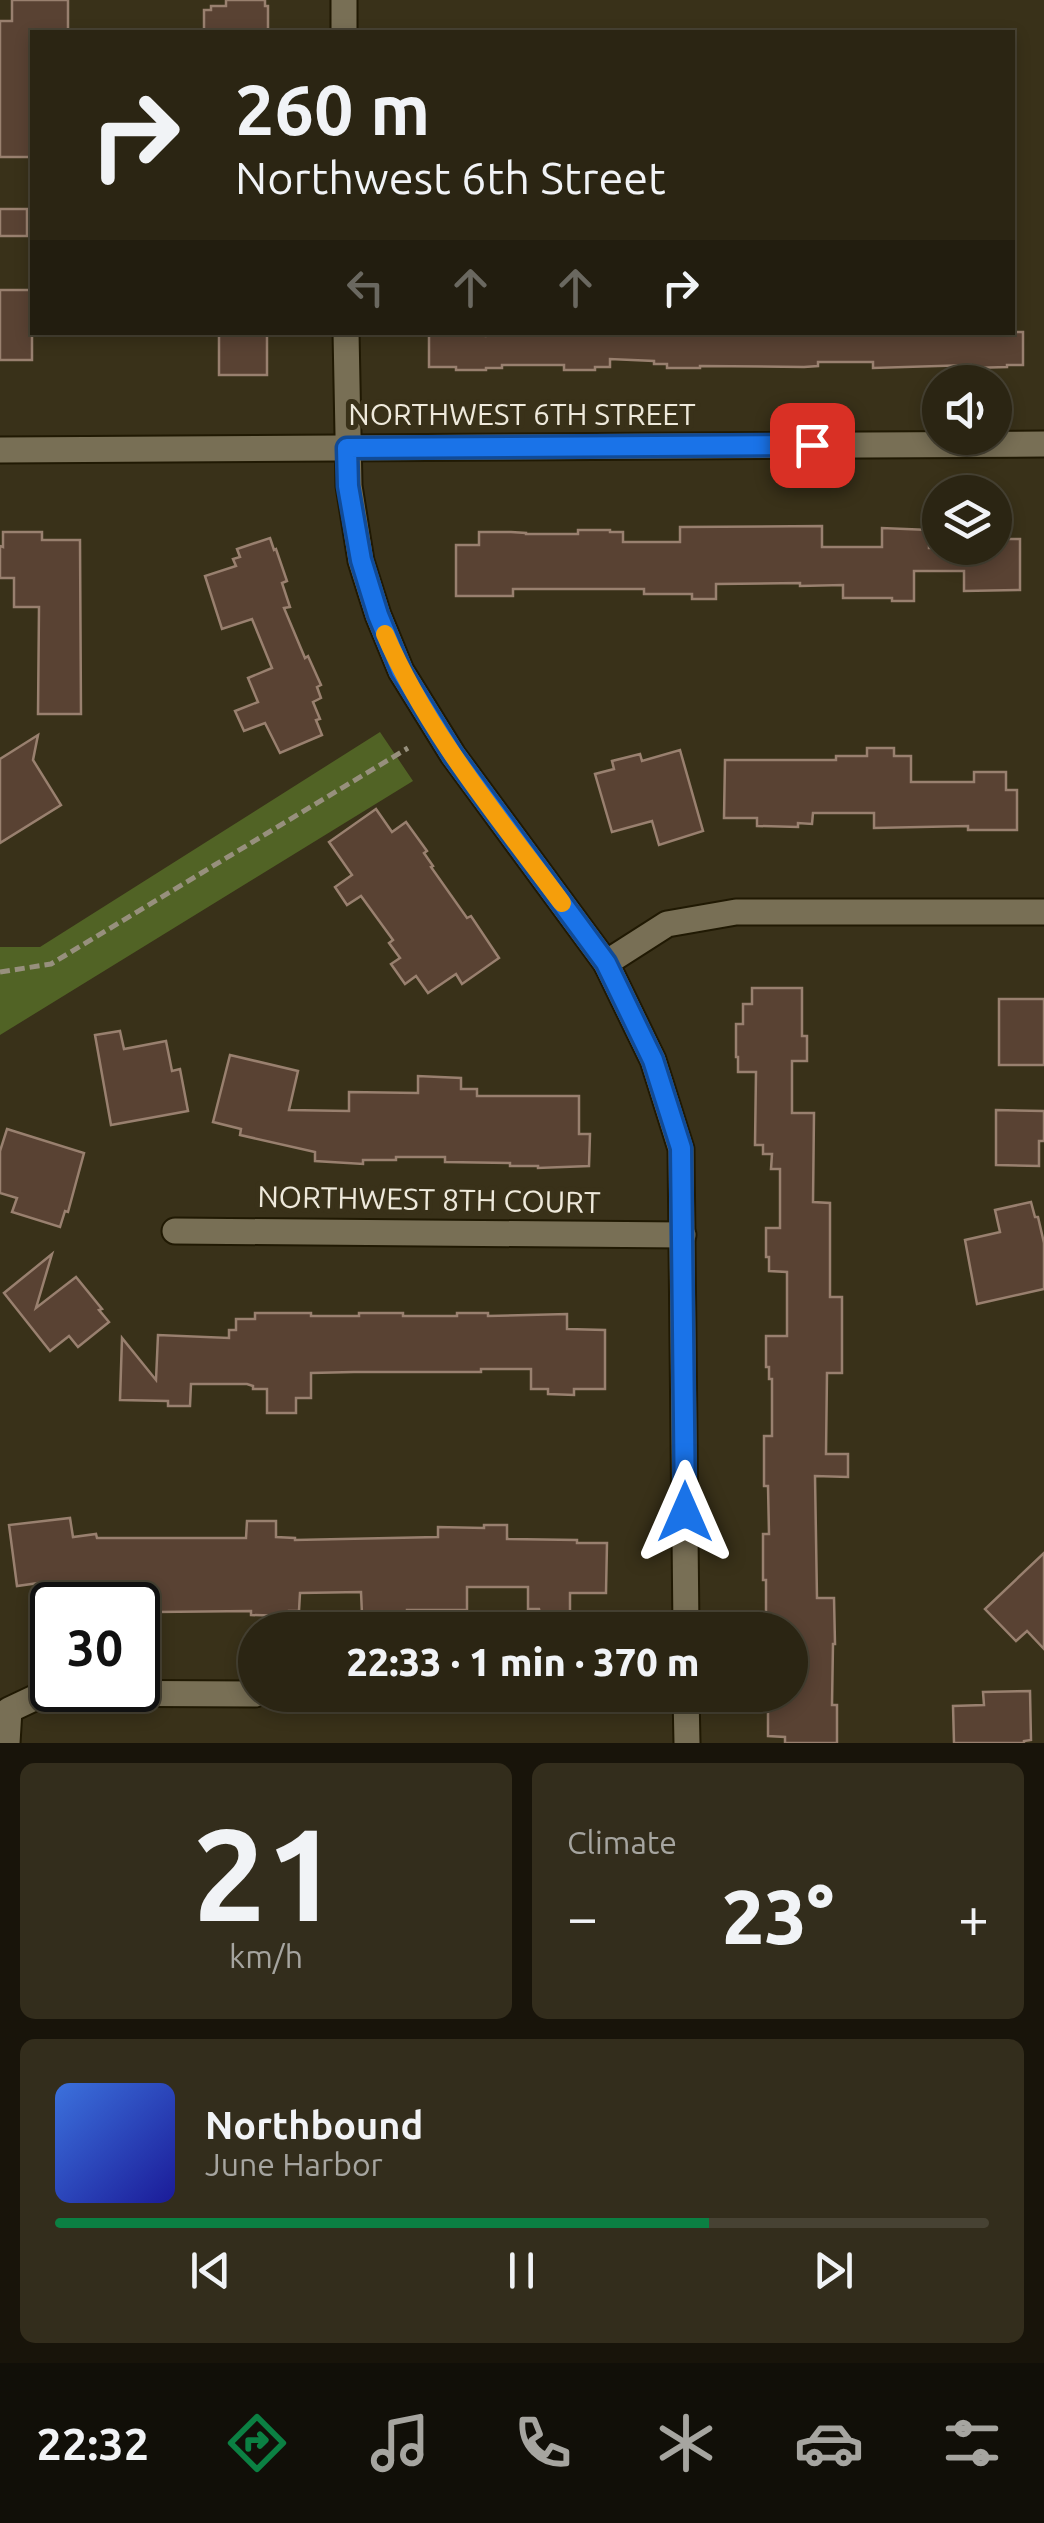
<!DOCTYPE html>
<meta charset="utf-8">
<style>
body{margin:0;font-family:Ubuntu,sans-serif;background:#332d1c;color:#f1f3f6;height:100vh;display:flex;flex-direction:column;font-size:38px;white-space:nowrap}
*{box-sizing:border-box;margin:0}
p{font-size:32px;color:#a6a5a0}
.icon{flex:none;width:55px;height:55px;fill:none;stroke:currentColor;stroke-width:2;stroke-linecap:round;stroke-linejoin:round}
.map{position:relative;height:1743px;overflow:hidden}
.side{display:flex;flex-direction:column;gap:20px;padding:20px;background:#18140a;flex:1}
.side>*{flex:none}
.hud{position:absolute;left:30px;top:30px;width:985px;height:305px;border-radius:0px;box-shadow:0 5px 15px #0003,0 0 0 2px #474233;background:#2b2513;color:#f1f3f6;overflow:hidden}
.buttons{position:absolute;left:922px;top:365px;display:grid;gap:20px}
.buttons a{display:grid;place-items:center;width:90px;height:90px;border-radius:50%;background:#2b2513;box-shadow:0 5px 15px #0003,0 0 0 2px #474233;font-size:50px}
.speed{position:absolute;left:30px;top:1582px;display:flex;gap:20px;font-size:50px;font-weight:700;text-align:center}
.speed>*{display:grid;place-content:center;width:130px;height:130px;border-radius:50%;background:#2b2513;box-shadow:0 5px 15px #0003,0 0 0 2px #474233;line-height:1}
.speed .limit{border:5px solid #111;border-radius:15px;background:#fff;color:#111}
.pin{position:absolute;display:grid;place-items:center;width:85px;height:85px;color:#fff;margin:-42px;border-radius:20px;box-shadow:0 5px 15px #0006}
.me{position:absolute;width:110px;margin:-55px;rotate:0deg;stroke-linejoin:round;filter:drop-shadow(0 0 8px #0008)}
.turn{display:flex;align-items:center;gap:35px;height:210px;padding:0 40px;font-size:45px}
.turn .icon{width:130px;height:130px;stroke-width:2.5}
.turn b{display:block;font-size:70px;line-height:85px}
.lanes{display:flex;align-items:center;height:95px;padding:0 40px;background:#0003;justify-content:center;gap:50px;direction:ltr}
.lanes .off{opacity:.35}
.big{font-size:75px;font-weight:800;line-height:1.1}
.side .tile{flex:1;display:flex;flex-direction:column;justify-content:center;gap:15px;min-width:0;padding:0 35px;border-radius:15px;background:#332d1c}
.side .dial{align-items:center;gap:0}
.dial b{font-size:130px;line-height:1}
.song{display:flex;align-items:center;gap:30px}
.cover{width:120px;height:120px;border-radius:15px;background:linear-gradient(135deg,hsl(220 70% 55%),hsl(240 70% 35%))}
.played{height:10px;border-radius:5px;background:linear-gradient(90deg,#0b8043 70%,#474233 70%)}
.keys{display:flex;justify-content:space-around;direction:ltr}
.heat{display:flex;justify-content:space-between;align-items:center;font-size:55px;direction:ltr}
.side .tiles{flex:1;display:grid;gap:20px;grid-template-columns:1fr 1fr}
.tile:last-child{grid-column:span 2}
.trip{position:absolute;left:238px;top:1612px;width:570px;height:100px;border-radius:50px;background:#2b2513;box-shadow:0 5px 15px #0003,0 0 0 2px #474233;font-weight:800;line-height:100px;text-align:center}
.menu{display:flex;height:160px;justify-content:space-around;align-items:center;background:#110f08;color:#a6a5a0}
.menu .icon{width:70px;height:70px}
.menu .selected{color:#0b8043}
.menu b{font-size:45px;color:#f1f3f6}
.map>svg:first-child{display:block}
</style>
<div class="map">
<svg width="1044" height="1743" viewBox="0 0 1044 1743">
<rect width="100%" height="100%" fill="#393119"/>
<!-- green -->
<path fill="#516325" d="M 380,732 L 413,781 L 0,1035 L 0,947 L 40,947 Z"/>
<!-- building -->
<g fill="#594233" stroke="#99806f" stroke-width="2.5">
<path d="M 12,0 L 68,0 L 68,32 L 32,32 L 32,157 L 0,157 L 0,21 L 12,21 Z"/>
<path d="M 226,0 L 265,0 L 265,6 L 268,6 L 268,32 L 204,32 L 204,10 L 211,10 L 211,6 L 226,6 Z"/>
<rect x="0" y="209" width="27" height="27"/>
<rect x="0" y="290" width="32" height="70"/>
<rect x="219" y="332" width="48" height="43"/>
<path d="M 429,332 L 486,332 L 486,336 L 536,332 L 1023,332 L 1023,365 L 1007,365 L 1007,367 L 972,368 L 971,365 L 873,368 L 873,362 L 818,362 L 818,366 L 804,367 L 700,366 L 700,368 L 667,368 L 667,364 L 654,364 L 654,361 L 610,359 L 610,367 L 595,367 L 595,370 L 564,370 L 564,365 L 502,365 L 502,368 L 486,368 L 486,370 L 456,370 L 456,367 L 429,367 Z"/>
<path d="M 822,526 L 822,547 L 882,547 L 882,528 L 929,530 L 929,548 L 995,548 L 995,539 L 1020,539 L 1020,590 L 964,591 L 964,571 L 914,571 L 914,601 L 892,601 L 892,598 L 843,598 L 843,585 L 800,586 L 800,583 L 716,584 L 716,599 L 692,599 L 692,594 L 644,594 L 644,589 L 513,589 L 513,596 L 456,596 L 456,545 L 479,545 L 479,532 L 511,532 L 526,533 L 526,534 L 578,534 L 578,530 L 610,530 L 610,532 L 623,532 L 623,542 L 680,542 L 680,527 Z"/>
<path d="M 3,532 L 42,532 L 42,540 L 80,540 L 81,714 L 38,714 L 39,607 L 14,607 L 14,578 L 0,578 L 0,546 L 3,547 Z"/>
<path d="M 270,538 L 274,550 L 276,549 L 287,581 L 282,583 L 290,607 L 284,608 L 305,658 L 308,656 L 321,685 L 317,687 L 321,698 L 313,702 L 320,719 L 316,720 L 322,735 L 280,753 L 265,723 L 244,731 L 235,711 L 258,702 L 248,678 L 272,668 L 252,619 L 222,629 L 205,576 L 236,566 L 233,559 L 240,557 L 237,549 Z"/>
<path d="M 38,735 L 33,760 L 61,805 L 0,843 L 0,759 Z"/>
<path d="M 867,748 L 894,748 L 894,756 L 911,756 L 911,782 L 974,782 L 974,772 L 1006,772 L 1006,790 L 1017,790 L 1017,830 L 968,830 L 968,826 L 874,828 L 874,813 L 813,813 L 812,824 L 798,823 L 798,827 L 757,826 L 757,818 L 724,818 L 725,760 L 836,760 L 836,756 L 867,756 Z"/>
<path d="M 680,750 L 703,831 L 659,845 L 652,821 L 612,832 L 595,774 L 614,769 L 612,761 L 640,754 L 642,761 Z"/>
<path d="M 376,809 L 392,832 L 406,822 L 427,851 L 424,853 L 433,866 L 431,867 L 467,918 L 471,916 L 499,958 L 462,984 L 456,974 L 428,993 L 416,976 L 405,984 L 391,964 L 400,958 L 389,943 L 393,940 L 361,896 L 347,905 L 335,887 L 352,875 L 329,842 Z"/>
<path d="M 752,988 L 802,988 L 802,1036 L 807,1036 L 807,1061 L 792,1061 L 792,1113 L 814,1113 L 813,1202 L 830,1203 L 830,1297 L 842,1297 L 842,1373 L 827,1373 L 826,1454 L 848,1454 L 848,1477 L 815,1476 L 817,1598 L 834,1598 L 835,1644 L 833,1644 L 832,1705 L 837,1705 L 837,1743 L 785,1743 L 785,1737 L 768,1736 L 768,1695 L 790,1695 L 790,1630 L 766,1630 L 766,1580 L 763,1580 L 763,1534 L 769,1534 L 768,1486 L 764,1486 L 764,1436 L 772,1436 L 772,1379 L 769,1379 L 769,1367 L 766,1367 L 766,1336 L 787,1336 L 787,1272 L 769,1271 L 769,1257 L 766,1257 L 766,1228 L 780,1228 L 780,1169 L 771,1169 L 772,1154 L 763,1154 L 763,1145 L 755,1145 L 756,1072 L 738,1072 L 738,1057 L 736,1057 L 736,1024 L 743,1024 L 743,1004 L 752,1004 Z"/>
<rect x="999" y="999" width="45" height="66"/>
<path d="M 120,1031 L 124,1049 L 166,1041 L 172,1071 L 180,1069 L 188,1111 L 111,1125 L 95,1035 Z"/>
<path d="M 230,1055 L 298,1071 L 289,1110 L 349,1111 L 349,1092 L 418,1093 L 418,1076 L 461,1078 L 461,1089 L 477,1089 L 477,1096 L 579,1096 L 579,1134 L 590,1134 L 589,1166 L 538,1168 L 538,1166 L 510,1166 L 510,1163 L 445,1162 L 445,1157 L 396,1157 L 396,1160 L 363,1160 L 363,1164 L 315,1161 L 315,1152 L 240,1135 L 241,1129 L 213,1122 Z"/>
<path d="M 996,1110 L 1044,1111 L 1044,1141 L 1039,1141 L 1039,1166 L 996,1165 Z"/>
<path d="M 7,1129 L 84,1153 L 68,1212 L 65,1211 L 60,1227 L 12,1212 L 17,1198 L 0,1193 L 0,1151 Z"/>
<path d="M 1031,1202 L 1035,1217 L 1038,1217 L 1044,1243 L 1044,1289 L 977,1304 L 965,1240 L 1000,1232 L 995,1210 Z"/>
<path d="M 52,1254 L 36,1308 L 76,1277 L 102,1309 L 99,1310 L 109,1322 L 78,1347 L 69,1336 L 50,1351 L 4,1293 Z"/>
<path d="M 255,1313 L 311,1313 L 311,1316 L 359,1316 L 359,1313 L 403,1313 L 403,1316 L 457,1316 L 457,1313 L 488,1313 L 488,1316 L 567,1314 L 567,1329 L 605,1330 L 605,1389 L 574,1389 L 574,1395 L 548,1394 L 548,1389 L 531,1389 L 531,1369 L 481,1369 L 481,1372 L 354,1372 L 311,1373 L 311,1398 L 296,1398 L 296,1413 L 267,1413 L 267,1389 L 253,1389 L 253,1386 L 247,1384 L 191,1384 L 190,1406 L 168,1406 L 168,1401 L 120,1400 L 122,1338 L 156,1380 L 158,1335 L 229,1338 L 229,1330 L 236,1330 L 236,1319 L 255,1319 Z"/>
<path d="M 70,1518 L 73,1537 L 96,1534 L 97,1538 L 246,1538 L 247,1521 L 276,1521 L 276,1537 L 295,1538 L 295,1540 L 438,1537 L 438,1527 L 484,1528 L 484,1525 L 507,1525 L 507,1539 L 577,1540 L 577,1543 L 607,1543 L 606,1593 L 570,1593 L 570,1613 L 540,1613 L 539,1609 L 528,1609 L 528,1587 L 467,1587 L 467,1610 L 407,1610 L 407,1613 L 362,1614 L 361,1592 L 300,1593 L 299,1611 L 289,1611 L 289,1616 L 251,1615 L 251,1611 L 156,1612 L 155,1605 L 128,1605 L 128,1582 L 47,1592 L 46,1582 L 17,1586 L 9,1525 Z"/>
<path d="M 1044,1553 L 1044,1649 L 1027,1631 L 1016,1641 L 985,1609 Z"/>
<path d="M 1030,1691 L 1031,1740 L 1024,1741 L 1024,1743 L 954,1743 L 953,1706 L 984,1705 L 983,1692 Z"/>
</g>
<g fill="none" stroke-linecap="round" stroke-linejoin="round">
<defs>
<g id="minor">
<path d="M 344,0 L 344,32"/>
<path d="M 346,332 L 349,486 L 361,561 L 378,615 L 401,671 L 453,755 L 606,963 L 653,1060 L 681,1149 L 686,1630"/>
<path d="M 0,450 L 1044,444"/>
<path d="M 606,963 L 667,924 L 736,912 L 1044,912"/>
<path d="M 175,1231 L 683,1235"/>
<path d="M 393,1695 L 686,1697"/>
<path d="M 686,1695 L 687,1743"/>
<path d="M 7,1743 L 9,1710 L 45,1693 L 255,1694"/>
</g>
</defs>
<!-- minor casing -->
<use href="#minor" stroke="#201903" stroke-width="29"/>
<!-- path -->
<path stroke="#97907d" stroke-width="5" stroke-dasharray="10 5" stroke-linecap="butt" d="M 0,972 L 51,964 L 408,748"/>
<!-- minor -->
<use href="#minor" stroke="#786f55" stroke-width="25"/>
</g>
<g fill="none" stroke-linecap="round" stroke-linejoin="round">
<defs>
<path id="route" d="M 685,1512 L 681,1148 L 653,1060 L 606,963 L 453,755 L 401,671 L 378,615 L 361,560 L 348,486 L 347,448 L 812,445"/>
</defs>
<!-- route casing -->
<use href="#route" stroke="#114b97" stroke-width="25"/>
<!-- route -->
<use href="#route" stroke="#1a73e8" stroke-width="18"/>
<!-- slow -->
<path stroke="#f59e0b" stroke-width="18" d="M 385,634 C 427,732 499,818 562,903"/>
</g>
<g text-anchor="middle" stroke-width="10" stroke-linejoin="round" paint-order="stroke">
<!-- street labels -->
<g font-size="30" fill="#eee9db" stroke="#393119">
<text x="522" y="425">NORTHWEST 6TH STREET</text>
<text transform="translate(429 1200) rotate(1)" y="10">NORTHWEST 8TH COURT</text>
</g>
</g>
</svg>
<div class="buttons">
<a><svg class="icon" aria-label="sound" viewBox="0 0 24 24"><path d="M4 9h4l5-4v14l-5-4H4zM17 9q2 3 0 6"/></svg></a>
<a><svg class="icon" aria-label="layers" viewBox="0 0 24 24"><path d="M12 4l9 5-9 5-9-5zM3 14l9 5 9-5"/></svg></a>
</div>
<div class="speed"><div class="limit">30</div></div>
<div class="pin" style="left:812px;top:445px;background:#d93025"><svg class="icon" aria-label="arrive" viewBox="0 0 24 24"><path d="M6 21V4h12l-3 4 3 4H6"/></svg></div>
<svg class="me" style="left:685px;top:1512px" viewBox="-20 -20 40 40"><path d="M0-17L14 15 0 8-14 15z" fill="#1a73e8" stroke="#fff" stroke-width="4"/></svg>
<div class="trip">22:33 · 1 min · 370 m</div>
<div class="hud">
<div class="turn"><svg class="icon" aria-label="right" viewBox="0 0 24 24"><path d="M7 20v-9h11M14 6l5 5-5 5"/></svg><div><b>260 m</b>Northwest 6th Street</div></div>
<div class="lanes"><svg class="icon off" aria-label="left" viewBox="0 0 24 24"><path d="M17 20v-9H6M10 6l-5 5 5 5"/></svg><svg class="icon off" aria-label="ahead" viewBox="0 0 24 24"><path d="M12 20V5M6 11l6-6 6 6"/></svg><svg class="icon off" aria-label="ahead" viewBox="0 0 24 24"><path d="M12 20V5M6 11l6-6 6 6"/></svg><svg class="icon" aria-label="right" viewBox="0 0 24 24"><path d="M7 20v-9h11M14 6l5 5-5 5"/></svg></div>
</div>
</div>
<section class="side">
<div class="tiles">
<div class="tile dial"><b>21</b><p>km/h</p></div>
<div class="tile"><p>Climate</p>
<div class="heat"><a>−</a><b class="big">23°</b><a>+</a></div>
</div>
<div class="tile">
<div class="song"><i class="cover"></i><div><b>Northbound</b><p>June Harbor</p></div></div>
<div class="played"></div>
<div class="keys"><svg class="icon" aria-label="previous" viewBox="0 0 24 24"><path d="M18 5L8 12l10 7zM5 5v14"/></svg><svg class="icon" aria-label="pause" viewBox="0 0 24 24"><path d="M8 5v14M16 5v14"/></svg><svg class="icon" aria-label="next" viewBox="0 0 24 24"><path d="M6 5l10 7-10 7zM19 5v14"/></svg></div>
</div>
</div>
</section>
<nav class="menu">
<b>22:32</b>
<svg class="icon selected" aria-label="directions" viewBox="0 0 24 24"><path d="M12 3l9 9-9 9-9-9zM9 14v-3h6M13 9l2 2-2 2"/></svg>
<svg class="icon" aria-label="music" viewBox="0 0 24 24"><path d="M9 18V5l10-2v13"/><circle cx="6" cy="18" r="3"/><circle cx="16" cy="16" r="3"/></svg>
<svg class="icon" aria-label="phone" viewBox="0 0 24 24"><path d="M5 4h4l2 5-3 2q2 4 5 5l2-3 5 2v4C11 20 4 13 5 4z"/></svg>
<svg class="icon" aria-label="climate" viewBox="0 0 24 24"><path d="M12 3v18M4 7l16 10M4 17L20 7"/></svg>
<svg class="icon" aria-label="car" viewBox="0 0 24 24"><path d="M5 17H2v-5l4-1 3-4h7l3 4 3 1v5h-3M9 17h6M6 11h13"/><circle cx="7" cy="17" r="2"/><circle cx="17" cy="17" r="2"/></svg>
<svg class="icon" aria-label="filters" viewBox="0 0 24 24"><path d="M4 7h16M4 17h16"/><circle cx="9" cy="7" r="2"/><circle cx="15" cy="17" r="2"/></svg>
</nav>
